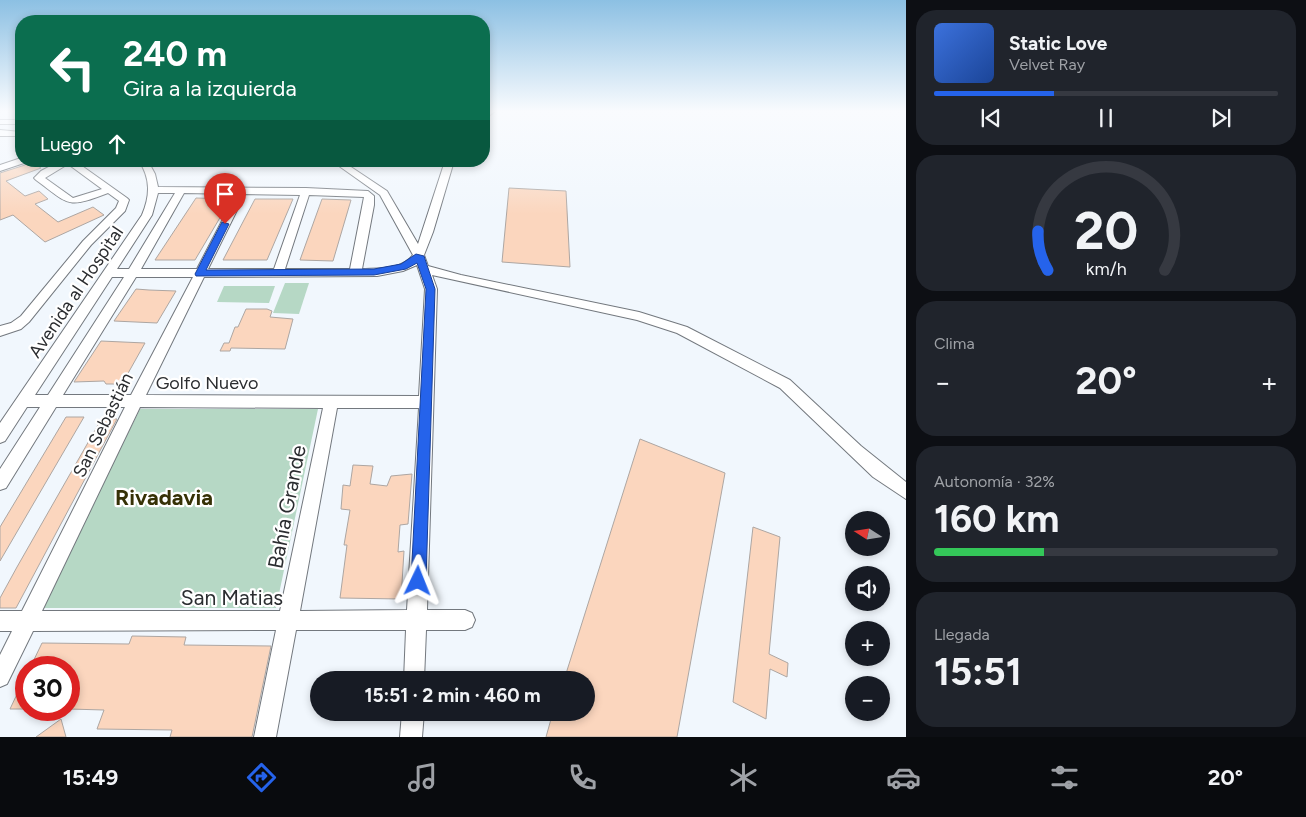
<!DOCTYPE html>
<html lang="es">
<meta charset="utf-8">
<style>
body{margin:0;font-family:Figtree,sans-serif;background:#20242c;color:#f1f3f6;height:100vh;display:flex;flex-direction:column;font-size:19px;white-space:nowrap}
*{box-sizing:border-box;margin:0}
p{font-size:16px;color:#9ea1a6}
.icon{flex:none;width:28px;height:28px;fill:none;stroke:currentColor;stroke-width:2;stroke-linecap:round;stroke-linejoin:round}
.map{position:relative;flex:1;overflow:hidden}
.details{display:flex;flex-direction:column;gap:10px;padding:10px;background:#0d0f14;width:400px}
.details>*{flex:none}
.top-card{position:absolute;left:15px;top:15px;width:475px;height:152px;border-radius:20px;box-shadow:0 2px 8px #0003;background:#0b6e4f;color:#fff;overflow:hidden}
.needle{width:32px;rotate:282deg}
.buttons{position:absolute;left:845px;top:511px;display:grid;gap:10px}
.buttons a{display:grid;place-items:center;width:45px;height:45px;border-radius:50%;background:#171b24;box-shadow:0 2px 8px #0003;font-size:25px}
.speed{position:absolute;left:15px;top:656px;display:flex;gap:10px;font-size:25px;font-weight:700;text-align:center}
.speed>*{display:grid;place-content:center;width:65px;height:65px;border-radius:50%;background:#171b24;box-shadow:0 2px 8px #0003;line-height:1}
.speed .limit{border:8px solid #d22;background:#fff;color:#111}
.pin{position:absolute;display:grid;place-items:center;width:42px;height:42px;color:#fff;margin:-51px -21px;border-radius:50% 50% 50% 0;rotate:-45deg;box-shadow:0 0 5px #0007}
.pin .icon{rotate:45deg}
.me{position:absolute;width:55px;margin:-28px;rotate:2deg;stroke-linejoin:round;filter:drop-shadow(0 0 4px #0008)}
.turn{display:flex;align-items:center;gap:18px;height:105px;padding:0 25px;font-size:22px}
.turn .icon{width:65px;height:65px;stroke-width:2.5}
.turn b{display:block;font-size:35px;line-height:42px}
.then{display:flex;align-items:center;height:48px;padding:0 25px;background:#0003;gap:10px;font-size:19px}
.big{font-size:38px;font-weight:700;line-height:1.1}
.details .widget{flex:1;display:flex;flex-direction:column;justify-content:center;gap:8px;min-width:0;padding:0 18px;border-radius:20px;background:#20242c}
.details .dial{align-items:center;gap:0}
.dial svg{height:130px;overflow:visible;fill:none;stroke:#363941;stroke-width:7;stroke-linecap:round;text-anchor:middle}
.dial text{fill:#f1f3f6;stroke:none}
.song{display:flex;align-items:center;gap:15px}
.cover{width:60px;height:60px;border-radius:8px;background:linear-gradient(135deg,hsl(220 70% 55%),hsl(220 70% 35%))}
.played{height:5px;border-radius:2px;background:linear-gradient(90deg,#2563eb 35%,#363941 35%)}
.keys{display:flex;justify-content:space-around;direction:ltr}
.heat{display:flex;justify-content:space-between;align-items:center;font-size:28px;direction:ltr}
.charge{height:8px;border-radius:4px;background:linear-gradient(90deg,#34c759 32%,#363941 0)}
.trip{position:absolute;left:310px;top:671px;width:285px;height:50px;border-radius:25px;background:#171b24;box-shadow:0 2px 8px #0003;font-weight:700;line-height:50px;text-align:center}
.tab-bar{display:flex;height:80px;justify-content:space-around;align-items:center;background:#090b0e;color:#9ea1a6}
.tab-bar .icon{width:35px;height:35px}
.tab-bar .on{color:#2563eb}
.tab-bar b{font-size:22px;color:#f1f3f6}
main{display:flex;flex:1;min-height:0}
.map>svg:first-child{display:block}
</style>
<main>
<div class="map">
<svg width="906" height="737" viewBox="0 0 906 737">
<rect width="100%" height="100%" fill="#f1f7fd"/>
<!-- green -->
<g fill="#b6d8c5">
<path d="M 285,283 L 309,283 L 299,314 L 273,313 Z"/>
<path d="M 224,286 L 275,286 L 269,303 L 217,302 Z"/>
<path d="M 140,409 L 318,409 L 276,608 L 42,608 Z"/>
</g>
<!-- building -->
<g fill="#fbd6be" stroke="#ada6a2">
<path d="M 29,161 L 41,168 L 6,181 L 25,196 L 39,191 L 48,199 L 35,204 L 58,222 L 93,207 L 104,215 L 45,242 L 13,215 L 0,220 L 0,173 L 25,165 Z"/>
<path d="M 509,188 L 566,191 L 570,267 L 502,262 Z"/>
<path d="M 196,198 L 231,199 L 195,260 L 155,260 Z"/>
<path d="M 255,199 L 293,199 L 267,260 L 223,260 Z"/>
<path d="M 322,199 L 351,200 L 333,261 L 300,260 Z"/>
<path d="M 136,289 L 149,290 L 176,291 L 157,323 L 114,321 Z"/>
<path d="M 246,309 L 267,309 L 272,311 L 270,317 L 293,319 L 285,349 L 231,348 L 230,351 L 220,351 L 224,343 L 229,343 L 235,327 L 238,327 Z"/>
<path d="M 101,341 L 145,343 L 122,384 L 106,384 L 104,381 L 74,382 Z"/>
<path d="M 66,417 L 84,417 L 0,561 L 0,527 Z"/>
<path d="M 102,418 L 117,419 L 16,608 L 0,608 L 0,598 L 17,567 Z"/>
<path d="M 640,439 L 725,473 L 677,737 L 546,737 L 553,712 L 586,712 L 586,680 L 564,680 Z"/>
<path d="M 353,465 L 373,466 L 370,484 L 387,486 L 391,476 L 412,474 L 408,524 L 400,525 L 398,552 L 404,551 L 401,599 L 340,598 L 347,545 L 344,545 L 350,510 L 341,509 L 343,485 L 350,486 Z"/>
<path d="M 753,527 L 780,537 L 769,654 L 788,663 L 787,677 L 770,669 L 766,719 L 733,702 Z"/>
<path d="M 132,636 L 186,637 L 184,645 L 271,646 L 252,737 L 170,737 L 172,730 L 97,729 L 104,710 L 69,709 L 69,668 L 30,668 L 42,643 L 129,644 Z"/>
<path d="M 26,675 L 26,709 L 10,709 Z"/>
<path d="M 61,719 L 66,737 L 36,737 Z"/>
</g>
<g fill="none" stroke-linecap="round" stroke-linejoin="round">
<defs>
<g id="minor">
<path d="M 486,111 L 495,111 L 484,120 L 484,114 Z"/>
<rect x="0" y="120" width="21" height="4"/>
<path d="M 0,130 L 21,132 L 21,136 L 0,136 Z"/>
<path d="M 21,158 L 21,161 L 25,161 L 24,163 L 0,171 L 0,165 Z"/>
<path d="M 60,161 L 75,161 L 127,198 L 129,200 L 125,211 L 91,245 L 29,322 L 21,329 L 0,336 L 0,326 L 11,323 L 21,316 L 83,241 L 116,208 L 119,201 L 108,193 C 66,209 70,205 36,180 L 34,178 L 41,171 ZM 68,164 L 102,189 L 73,198 L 45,178 Z"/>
<path d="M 139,161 L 148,161 L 155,174 L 158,187 L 306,188 L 368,191 L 374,196 L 374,205 L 362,269 C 379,268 401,270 413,255 L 380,195 L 332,161 L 342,161 L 387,191 L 418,244 L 445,161 L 454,161 L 433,232 L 424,255 L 428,266 L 461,275 L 639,312 L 687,327 L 790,380 L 861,446 L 906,482 L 906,499 L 873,477 L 780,388 L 677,333 L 637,320 L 432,275 L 437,289 L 427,610 L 465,610 L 472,613 L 475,620 L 472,627 L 465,630 L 426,630 L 424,680 L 404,680 L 406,630 L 296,630 L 276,737 L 254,737 L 276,630 L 33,631 L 7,684 L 0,687 L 0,655 L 12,631 L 0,631 L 0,611 L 22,611 L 125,407 L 56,407 L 6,488 L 0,490 L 0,469 L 40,407 L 27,407 L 5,441 L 0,443 L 0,423 L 142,215 C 150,196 151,179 139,161 ZM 158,193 L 175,193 L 129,269 L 117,269 L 152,215 ZM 184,193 L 236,194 L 197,269 L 141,269 ZM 245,194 L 300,195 L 274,269 L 208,269 ZM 309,195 L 364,197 L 350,269 L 285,269 ZM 417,265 L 425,289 L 419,396 L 146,395 L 204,277 L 377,276 L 403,271 ZM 112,277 L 124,277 L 48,395 L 35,395 ZM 136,277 L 193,277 L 131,395 L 63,395 ZM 140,407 L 323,408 L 280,611 L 42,611 ZM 337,408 L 419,408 L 407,610 L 300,611 Z"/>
<path d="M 402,712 L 424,712 L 422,737 L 400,737 Z"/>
</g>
</defs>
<!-- minor casing -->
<use href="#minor" stroke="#73787e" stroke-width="2"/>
<!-- minor -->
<use href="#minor" fill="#fff" fill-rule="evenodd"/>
</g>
<!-- sky -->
<linearGradient id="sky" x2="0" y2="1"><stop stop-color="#8cc0e3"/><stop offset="0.52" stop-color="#f9fbfe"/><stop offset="1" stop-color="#f9fbfe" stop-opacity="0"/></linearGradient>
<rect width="906" height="214" fill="url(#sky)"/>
<!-- route -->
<path fill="#2563eb" stroke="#184099" d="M 222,222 L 229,224 L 206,270 L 374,269 L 401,264 L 416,254 L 424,256 L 435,289 L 426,581 L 424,587 L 418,589 L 413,587 L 411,581 L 426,289 L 417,263 L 406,269 L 374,275 L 196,276 L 195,274 Z"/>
<g text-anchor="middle" stroke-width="4.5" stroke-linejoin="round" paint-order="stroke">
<!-- street labels -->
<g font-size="18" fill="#2b2d30" stroke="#fff">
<text transform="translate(76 292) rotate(-56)" y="6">Avenida al Hospital</text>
<text x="207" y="389">Golfo Nuevo</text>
<text transform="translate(103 425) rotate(-64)" y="6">San Sebastián</text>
</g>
<!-- near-street labels -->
<g font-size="21" fill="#2b2d30" stroke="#fff">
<text transform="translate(287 507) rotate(-79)" y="7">Bahía Grande</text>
<text x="232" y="605">San Matias</text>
</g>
<!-- near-neighbourhood labels -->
<g font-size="22" font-weight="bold" fill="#363106" stroke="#fff">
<text x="164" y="505">Rivadavia</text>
</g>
</g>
</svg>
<div class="buttons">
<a><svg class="needle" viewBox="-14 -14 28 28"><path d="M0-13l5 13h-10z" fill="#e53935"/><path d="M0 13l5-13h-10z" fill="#9ea1a6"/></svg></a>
<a><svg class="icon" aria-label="sound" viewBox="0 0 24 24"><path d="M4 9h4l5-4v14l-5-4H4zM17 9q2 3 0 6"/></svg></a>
<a>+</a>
<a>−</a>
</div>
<div class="speed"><div class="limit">30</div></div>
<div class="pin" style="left:225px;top:224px;background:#d93025"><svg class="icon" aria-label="arrive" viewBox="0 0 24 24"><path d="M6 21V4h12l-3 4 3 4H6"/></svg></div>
<svg class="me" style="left:418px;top:581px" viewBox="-20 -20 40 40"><path d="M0-17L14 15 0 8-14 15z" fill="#2563eb" stroke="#fff" stroke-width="4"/></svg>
<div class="trip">15:51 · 2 min · 460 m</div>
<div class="top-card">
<div class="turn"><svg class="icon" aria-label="left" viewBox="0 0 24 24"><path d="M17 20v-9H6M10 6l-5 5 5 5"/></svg><div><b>240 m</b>Gira a la izquierda</div></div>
<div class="then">Luego<svg class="icon" aria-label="ahead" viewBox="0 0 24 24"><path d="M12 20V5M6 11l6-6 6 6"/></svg></div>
</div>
</div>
<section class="details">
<div class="widget">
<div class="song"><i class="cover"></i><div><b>Static Love</b><p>Velvet Ray</p></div></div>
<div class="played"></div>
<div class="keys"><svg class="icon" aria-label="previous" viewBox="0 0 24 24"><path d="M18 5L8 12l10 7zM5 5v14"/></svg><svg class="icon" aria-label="pause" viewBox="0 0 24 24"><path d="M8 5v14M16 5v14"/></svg><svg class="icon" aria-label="next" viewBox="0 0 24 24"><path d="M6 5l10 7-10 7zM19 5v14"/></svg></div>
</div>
<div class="widget dial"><svg viewBox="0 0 100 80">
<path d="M14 69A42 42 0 1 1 86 69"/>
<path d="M14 69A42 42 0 0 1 8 45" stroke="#2563eb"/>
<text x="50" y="56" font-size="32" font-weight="700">20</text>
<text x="50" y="72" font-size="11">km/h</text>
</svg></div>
<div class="widget"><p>Clima</p>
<div class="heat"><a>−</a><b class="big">20°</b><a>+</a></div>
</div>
<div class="widget"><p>Autonomía · 32%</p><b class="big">160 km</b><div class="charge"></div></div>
<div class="widget"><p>Llegada</p><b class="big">15:51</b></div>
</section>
</main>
<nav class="tab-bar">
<b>15:49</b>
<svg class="icon on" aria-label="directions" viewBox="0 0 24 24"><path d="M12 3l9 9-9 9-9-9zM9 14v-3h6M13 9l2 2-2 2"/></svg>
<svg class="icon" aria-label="music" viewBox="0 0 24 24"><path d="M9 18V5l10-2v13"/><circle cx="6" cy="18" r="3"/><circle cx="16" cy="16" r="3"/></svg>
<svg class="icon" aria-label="phone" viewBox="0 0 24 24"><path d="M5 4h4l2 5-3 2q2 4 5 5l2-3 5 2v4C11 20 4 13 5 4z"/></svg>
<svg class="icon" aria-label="climate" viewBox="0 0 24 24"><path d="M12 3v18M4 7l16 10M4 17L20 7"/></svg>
<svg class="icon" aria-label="car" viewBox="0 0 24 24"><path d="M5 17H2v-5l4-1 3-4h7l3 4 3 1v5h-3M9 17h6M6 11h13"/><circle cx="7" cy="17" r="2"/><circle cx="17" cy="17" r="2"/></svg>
<svg class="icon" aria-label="filters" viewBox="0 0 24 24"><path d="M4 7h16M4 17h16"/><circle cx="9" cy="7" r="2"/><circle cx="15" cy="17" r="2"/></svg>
<b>20°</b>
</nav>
